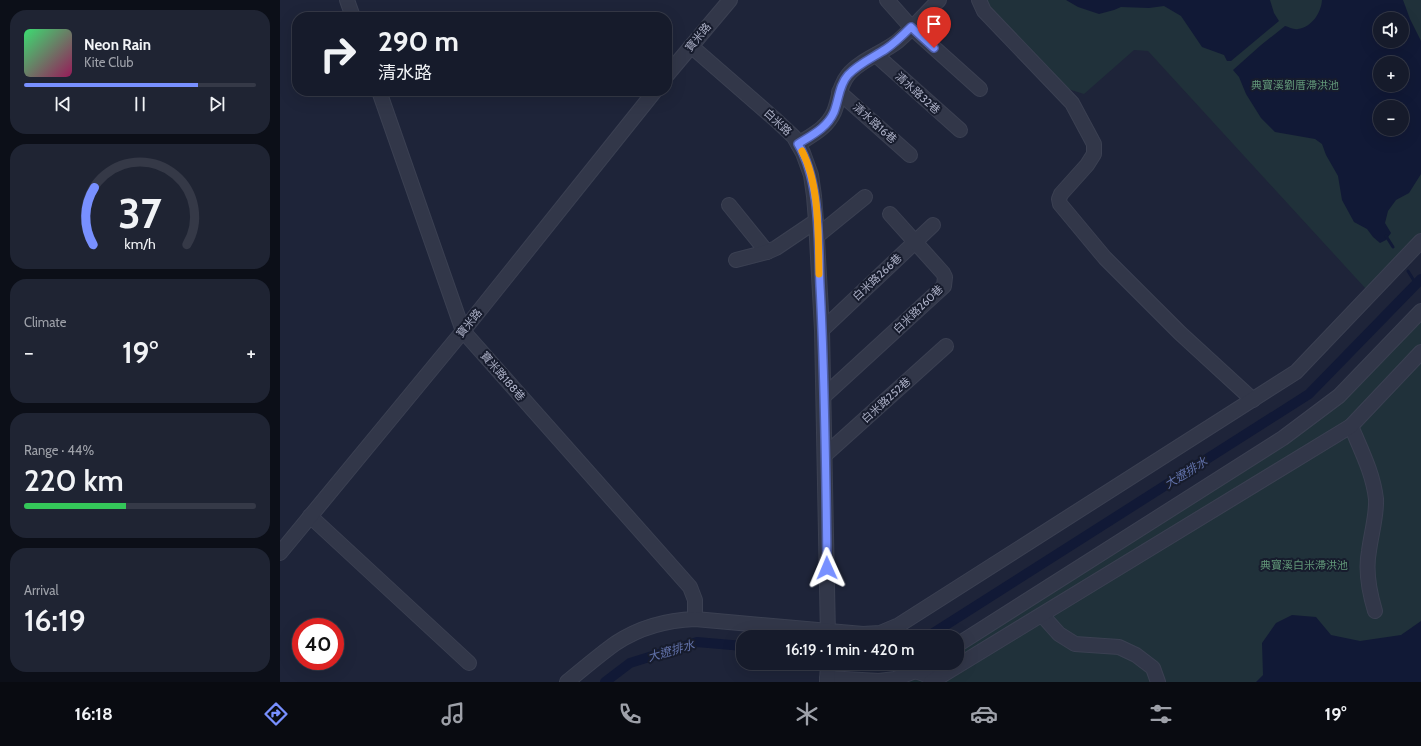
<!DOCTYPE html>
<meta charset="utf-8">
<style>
body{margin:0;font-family:Cabin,"Noto Sans TC",sans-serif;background:#1f2433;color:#f1f3f6;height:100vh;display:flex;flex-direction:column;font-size:15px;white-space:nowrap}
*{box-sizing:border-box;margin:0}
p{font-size:13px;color:#9ea1a9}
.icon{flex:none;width:22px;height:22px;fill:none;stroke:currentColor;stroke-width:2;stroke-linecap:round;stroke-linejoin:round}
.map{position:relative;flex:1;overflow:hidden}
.side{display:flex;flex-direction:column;gap:10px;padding:10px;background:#0c0f18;width:280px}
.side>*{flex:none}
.guide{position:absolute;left:12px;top:12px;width:380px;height:84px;border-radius:16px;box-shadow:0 4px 16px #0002,0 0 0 1px #353947;background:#161b2b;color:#f1f3f6;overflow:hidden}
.controls{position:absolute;left:1093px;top:12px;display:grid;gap:8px}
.controls a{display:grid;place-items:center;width:36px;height:36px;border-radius:50%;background:#161b2b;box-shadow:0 4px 16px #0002,0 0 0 1px #353947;font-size:20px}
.speed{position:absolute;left:12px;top:618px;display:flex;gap:8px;font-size:20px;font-weight:700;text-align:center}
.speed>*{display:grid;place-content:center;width:52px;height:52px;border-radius:50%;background:#161b2b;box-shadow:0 4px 16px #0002,0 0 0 1px #353947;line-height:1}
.speed .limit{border:6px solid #d22;background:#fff;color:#111}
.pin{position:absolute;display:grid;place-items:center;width:34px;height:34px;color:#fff;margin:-41px -17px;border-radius:50% 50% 50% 0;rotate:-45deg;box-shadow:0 0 4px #0007}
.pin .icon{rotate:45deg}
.me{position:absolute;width:44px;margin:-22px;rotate:359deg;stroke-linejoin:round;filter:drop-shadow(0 0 3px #0008)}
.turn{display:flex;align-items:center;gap:14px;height:84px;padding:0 20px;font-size:18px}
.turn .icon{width:52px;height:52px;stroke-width:2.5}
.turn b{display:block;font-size:28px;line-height:34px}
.big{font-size:30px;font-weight:600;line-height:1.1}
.side .tile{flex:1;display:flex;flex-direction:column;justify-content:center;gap:6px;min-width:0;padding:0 14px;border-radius:16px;background:#1f2433}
.side .dial{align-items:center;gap:0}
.dial svg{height:104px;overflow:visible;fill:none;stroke:#353947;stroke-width:7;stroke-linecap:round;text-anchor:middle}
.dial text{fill:#f1f3f6;stroke:none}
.song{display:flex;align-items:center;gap:12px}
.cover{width:48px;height:48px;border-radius:6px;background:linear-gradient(135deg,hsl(140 70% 55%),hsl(330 70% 35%))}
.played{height:4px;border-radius:2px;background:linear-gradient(90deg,#7890ff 75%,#353947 75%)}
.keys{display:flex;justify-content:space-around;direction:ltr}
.heat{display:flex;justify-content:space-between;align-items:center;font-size:22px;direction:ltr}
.charge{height:6px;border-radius:3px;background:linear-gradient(90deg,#34c759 44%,#353947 0)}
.trip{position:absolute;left:456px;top:630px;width:228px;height:40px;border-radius:16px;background:#161b2b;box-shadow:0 4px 16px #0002,0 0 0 1px #353947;font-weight:600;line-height:40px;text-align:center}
.menu{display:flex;height:64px;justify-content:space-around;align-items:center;background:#090b11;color:#9ea1a9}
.menu .icon{width:28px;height:28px}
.menu .current{color:#7890ff}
.menu b{font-size:18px;color:#f1f3f6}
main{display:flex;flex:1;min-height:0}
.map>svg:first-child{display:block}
</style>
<main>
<section class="side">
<div class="tile">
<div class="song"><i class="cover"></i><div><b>Neon Rain</b><p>Kite Club</p></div></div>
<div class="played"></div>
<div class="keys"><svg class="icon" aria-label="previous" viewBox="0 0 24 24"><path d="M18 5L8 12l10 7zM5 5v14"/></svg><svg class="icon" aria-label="pause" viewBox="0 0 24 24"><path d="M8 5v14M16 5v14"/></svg><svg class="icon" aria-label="next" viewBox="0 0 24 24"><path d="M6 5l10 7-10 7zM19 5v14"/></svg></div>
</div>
<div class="tile dial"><svg viewBox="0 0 100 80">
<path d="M14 69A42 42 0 1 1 86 69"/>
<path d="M14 69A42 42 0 0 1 15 25" stroke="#7890ff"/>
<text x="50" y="56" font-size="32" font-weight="700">37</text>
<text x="50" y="72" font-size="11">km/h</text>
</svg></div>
<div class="tile"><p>Climate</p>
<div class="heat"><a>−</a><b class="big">19°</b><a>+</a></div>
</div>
<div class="tile"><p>Range · 44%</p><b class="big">220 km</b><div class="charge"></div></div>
<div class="tile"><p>Arrival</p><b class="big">16:19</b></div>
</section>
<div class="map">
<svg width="1141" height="682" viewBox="0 0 1141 682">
<rect width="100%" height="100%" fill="#1e2439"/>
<!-- green -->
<g fill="#20313a" fill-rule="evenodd">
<path d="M 703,0 L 1141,0 L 1141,233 L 1086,289 L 868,51 L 854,50 L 804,94 L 788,89 ZM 1100,19 L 1122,19 L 1122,41 L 1100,41 ZM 1100,63 L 1122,63 L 1122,85 L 1100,85 ZM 1100,107 L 1122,107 L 1122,129 L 1100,129 Z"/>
<path d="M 1141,318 L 1141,682 L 549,682 L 620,673 L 651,663 L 677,663 L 677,646 L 1050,409 Z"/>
</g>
<!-- water -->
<g fill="#111936" fill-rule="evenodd">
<path d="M 786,0 L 990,0 L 994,13 L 999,21 L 951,61 L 947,61 L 944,55 L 922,47 L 901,16 L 884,6 L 869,8 L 841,7 L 834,10 L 819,14 L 798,7 Z"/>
<path d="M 1042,0 L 1123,0 L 1130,19 L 1141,41 L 1141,174 L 1129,193 L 1116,200 L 1108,211 L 1105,223 L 1111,233 L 1106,240 L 1100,243 L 1093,237 L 1087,229 L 1074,222 L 1062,200 L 1058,176 L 1046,155 L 1042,144 L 1035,139 L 995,132 L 981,118 L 966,94 L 959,77 L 953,70 L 981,45 L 1005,26 C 1009,27 1014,30 1018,29 C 1032,27 1041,13 1042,0 ZM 1100,19 L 1122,19 L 1122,41 L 1100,41 ZM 1100,63 L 1122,63 L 1122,85 L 1100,85 ZM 1100,107 L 1122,107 L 1122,129 L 1100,129 Z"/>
<path d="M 1012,615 L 1036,617 L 1051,635 L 1080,641 L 1121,635 L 1141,621 L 1141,682 L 976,682 L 983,675 L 982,643 L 996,623 Z"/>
</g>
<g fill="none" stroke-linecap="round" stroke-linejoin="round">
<!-- stream -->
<g stroke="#111936" stroke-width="3">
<path d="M 1106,236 L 1113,247"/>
<path d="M 1128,271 L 1136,284"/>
</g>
<!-- canal -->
<g stroke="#111936" stroke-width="10">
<path d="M 647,637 L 1029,394 L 1141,279"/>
<path d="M 325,682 L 350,663 L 417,642 L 463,646"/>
</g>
<defs>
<g id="minor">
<path d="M 67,0 L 73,17"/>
<path d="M 607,0 L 631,27 L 700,89"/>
<path d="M 699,0 L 704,11 L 792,103 L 814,144 L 814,154 L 807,165 L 781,194 L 779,199 L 780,204 L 825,258 L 900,333 L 973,400"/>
<path d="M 411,46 L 497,121 L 514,137 L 523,153 L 531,175 L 534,196 L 536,221 L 542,330 L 548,637"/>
<path d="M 596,55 L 680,130"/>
<path d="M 387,75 L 450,0"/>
<path d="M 99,91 L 183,331 L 410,587 L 415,600 L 415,619"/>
<path d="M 559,92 L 630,155"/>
<path d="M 518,144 C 532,135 547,128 554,112 C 559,100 559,86 568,75 C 580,60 603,53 618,41 C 633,28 646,13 659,0"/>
<path d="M 449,205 L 487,252"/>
<path d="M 537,236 L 585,197"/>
<path d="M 456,260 L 487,252 L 496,248 L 536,221"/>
<path d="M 542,330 L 653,225"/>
<path d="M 544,396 L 664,286 L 665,277 L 663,273 L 610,214"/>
<path d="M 1071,426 C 1081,450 1093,473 1096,499 C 1097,514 1091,535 1089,551 C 1085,571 1089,591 1095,611"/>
<path d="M 546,454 L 666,346"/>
<path d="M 30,516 L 189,663"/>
<path d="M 0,553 L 183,331 L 375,91"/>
<path d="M 762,615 L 779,634 L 795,644 L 839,647 L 856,655 L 873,668 L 878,682"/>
<path d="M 677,645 L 1003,438 L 1059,396 L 1141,311"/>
<path d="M 647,675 L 650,663"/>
<path d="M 547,678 L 599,681 L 615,679 L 635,671 L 647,675 L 651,682"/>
<path d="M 287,682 C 303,669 319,655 336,643 C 359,628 387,620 415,619 L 583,634 L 600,633 L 619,625 L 1016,372 L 1141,241"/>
<path d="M 547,682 L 548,663"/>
<path d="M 651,682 L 1071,426 L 1141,352"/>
</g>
</defs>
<!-- minor casing -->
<use href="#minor" stroke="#3b4052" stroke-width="16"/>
<!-- minor -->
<use href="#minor" stroke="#323749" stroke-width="14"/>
</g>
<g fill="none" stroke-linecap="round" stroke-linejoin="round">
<defs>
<path id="route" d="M 547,568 C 546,474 545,380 540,286 C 538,243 541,182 518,144 C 532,135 547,128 554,112 C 559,99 559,85 568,75 C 578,64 594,57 606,49 C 615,43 623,35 631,27 L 654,48"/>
</defs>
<!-- route casing -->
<use href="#route" stroke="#4e5ea6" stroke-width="10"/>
<!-- route -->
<use href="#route" stroke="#7890ff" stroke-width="7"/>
<!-- slow -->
<path stroke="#f59e0b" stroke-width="7" d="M 522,151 C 540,185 538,236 539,274"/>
</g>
<g text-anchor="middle" stroke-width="4" stroke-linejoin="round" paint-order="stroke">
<!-- street labels -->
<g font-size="11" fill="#acb0c6" stroke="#171c2d">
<text transform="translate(418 37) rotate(-50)" y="4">寶米路</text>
<text transform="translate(638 93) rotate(42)" y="4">清水路32巷</text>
<text transform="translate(498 122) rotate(43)" y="4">白米路</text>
<text transform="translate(595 123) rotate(42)" y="4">清水路16巷</text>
<text transform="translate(597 277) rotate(-43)" y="4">白米路266巷</text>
<text transform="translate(638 309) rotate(-44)" y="4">白米路260巷</text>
<text transform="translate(189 323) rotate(-51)" y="4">寶米路</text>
<text transform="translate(223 376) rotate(49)" y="4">寶米路188巷</text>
<text transform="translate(606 400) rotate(-42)" y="4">白米路252巷</text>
</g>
<!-- park labels -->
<g font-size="11" fill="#629879" stroke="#171c2d">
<text x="1015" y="89">典寶溪劉厝滯洪池</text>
<text x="1024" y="569">典寶溪白米滯洪池</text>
</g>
<!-- water labels -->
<g font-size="12" font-style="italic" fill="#6171a9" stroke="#171c2d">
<text transform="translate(906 473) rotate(-32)" y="4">大遼排水</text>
<text transform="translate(391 651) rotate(-16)" y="4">大遼排水</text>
</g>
</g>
</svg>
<div class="controls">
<a><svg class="icon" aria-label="sound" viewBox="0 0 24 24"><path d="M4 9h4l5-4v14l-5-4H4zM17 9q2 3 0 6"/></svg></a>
<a>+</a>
<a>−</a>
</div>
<div class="speed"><div class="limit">40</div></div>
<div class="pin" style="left:654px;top:48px;background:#d93025"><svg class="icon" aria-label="arrive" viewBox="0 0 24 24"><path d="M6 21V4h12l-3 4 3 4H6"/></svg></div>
<svg class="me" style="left:547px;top:568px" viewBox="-20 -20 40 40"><path d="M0-17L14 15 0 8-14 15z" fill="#7890ff" stroke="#fff" stroke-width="4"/></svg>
<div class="trip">16:19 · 1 min · 420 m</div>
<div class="guide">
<div class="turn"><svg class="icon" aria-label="right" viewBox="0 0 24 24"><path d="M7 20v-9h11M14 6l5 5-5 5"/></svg><div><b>290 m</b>清水路</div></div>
</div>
</div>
</main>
<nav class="menu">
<b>16:18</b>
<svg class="icon current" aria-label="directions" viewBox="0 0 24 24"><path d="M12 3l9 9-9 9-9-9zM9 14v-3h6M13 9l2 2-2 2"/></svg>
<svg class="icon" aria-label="music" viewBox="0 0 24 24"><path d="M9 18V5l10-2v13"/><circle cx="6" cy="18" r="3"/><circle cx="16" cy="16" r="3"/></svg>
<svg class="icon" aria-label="phone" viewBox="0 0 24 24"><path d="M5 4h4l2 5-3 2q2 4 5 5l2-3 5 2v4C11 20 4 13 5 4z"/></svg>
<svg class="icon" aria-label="climate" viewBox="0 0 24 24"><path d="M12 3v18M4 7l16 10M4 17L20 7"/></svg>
<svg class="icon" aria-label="car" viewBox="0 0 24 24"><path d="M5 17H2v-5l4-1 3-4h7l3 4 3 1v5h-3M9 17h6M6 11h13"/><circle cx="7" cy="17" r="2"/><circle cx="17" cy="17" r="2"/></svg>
<svg class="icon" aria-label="filters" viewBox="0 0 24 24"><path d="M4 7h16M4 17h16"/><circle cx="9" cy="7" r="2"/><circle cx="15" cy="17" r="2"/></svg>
<b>19°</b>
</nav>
